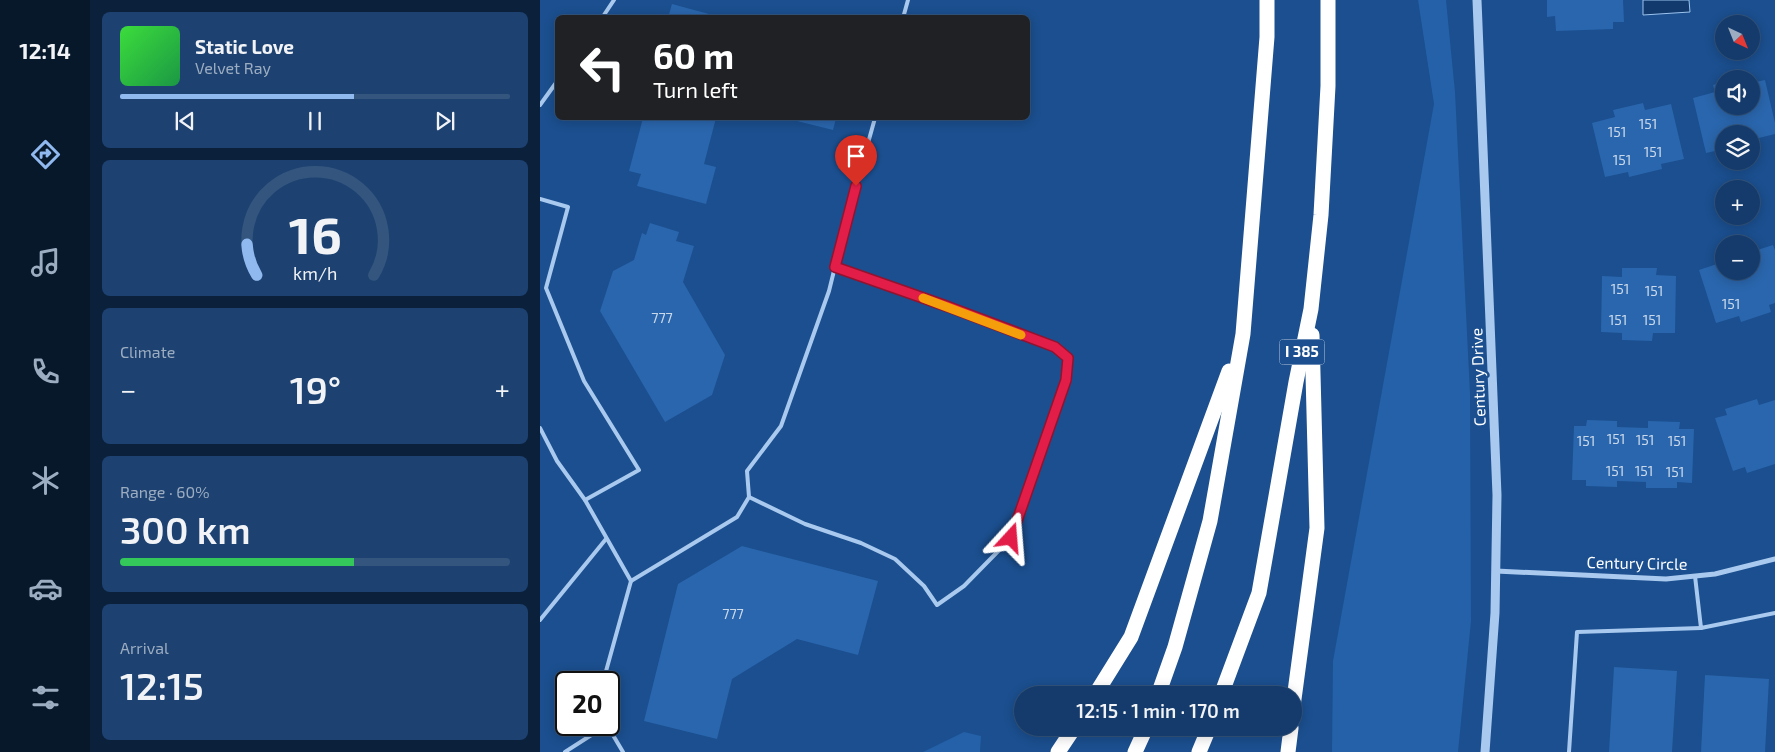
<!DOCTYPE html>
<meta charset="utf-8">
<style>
body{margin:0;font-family:"Exo 2",sans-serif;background:#1d4271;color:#f1f3f6;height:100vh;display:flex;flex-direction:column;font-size:19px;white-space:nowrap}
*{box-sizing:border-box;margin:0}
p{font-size:16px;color:#9dadc1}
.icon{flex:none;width:28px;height:28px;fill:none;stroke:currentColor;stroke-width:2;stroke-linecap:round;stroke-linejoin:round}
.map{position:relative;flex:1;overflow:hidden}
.details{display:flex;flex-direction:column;gap:12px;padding:12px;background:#0b203b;width:450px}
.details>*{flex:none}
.banner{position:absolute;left:15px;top:15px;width:475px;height:105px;border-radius:8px;box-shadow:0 2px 12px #0003,0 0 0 1px #33557e;background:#202124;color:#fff;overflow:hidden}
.needle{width:32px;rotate:137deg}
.fabs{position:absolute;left:1175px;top:15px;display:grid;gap:10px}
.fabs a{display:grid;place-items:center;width:45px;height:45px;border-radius:50%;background:#143b6b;box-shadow:0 2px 12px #0003,0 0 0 1px #33557e;font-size:25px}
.speed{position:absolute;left:15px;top:671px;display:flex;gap:10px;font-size:25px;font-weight:700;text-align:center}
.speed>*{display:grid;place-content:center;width:65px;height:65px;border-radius:50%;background:#143b6b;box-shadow:0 2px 12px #0003,0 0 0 1px #33557e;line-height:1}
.speed .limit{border:2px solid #111;border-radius:8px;background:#fff;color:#111}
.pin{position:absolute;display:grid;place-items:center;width:42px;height:42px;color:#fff;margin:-51px -21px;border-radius:50% 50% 50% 0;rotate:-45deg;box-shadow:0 0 5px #0007}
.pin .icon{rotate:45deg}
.me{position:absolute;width:55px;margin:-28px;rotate:19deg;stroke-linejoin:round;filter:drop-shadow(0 0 4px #0008)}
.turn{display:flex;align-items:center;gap:18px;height:105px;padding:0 15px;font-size:22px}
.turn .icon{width:65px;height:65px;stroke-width:2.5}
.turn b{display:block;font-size:35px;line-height:42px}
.big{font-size:38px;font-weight:600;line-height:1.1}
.details .tile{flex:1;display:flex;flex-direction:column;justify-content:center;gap:8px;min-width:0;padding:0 18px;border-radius:8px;background:#1d4271}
.details .dial{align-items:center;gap:0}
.dial svg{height:130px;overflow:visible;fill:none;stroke:#33557e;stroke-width:7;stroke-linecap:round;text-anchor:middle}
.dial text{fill:#f1f3f6;stroke:none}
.song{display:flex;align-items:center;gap:15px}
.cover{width:60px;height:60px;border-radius:8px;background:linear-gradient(135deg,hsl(120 70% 55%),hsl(140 70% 35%))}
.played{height:5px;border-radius:2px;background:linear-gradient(90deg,#90b9f0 60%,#33557e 60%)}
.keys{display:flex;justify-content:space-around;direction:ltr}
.heat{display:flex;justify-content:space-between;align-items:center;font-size:28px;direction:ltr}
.charge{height:8px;border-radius:4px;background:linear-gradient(90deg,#34c759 60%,#33557e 0)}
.trip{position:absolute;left:474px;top:686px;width:288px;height:50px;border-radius:25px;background:#143b6b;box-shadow:0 2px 12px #0003,0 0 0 1px #33557e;font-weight:600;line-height:50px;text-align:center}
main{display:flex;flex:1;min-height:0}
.dock{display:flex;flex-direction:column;width:90px;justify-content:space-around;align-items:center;background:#08182b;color:#9dadc1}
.dock .icon{width:35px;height:35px}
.dock .on{color:#90b9f0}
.dock b{font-size:22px;color:#f1f3f6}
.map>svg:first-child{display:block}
</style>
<main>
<nav class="dock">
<b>12:14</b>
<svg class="icon on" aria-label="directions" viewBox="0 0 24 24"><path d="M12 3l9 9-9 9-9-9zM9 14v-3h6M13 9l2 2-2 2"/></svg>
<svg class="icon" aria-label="music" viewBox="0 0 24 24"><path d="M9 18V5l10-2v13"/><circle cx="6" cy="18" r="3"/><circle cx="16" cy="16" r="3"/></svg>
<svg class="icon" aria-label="phone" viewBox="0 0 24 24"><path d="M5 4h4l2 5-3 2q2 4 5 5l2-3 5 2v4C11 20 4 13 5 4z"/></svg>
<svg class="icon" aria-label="climate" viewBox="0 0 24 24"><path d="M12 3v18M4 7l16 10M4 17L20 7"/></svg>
<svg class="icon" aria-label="car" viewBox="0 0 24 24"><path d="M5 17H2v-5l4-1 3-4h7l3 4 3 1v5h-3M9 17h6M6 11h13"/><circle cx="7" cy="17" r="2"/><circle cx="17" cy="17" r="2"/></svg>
<svg class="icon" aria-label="filters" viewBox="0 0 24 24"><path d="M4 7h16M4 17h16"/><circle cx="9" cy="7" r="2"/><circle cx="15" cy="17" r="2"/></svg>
</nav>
<section class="details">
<div class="tile">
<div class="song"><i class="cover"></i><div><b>Static Love</b><p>Velvet Ray</p></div></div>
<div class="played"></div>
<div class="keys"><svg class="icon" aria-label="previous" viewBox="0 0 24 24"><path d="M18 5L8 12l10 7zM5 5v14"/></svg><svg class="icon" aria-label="pause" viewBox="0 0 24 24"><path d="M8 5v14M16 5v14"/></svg><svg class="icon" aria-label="next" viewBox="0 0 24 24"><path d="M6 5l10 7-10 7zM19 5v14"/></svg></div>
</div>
<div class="tile dial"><svg viewBox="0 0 100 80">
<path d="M14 69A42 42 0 1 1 86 69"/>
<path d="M14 69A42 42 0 0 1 8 50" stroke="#90b9f0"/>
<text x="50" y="56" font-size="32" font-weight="700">16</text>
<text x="50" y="72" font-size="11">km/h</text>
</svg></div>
<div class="tile"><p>Climate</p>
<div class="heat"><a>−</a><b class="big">19°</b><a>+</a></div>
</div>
<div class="tile"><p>Range · 60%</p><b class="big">300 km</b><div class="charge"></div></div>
<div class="tile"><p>Arrival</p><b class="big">12:15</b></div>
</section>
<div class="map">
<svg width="1235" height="752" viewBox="0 0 1235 752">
<rect width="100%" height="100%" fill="#1b4f8f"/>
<!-- green -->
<g fill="#2461a8">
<path d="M 878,0 L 906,0 L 915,92 L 930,393 L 931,621 L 918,752 L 792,752 L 793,661 L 894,104 Z"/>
<path d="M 424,732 L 441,736 L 440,752 L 383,752 Z"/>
</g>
<!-- water -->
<path fill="#123a6d" stroke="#9cc4f0" d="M 1103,0 L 1149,0 L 1150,12 L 1103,15 Z"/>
<!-- building -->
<g fill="#2a66ad">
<path d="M 1007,0 L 1083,0 L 1084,22 L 1073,22 L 1073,29 L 1016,31 L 1015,16 L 1007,17 Z"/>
<path d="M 132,4 L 180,17 L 180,18 L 128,18 Z"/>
<path d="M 1225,80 L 1235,123 L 1235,134 L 1219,138 L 1220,145 L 1211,147 L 1211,134 L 1184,134 L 1184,149 L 1166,153 L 1153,98 L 1175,92 L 1173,85 L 1184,82 L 1184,106 L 1211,106 L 1211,83 Z"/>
<path d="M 1103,103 L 1105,110 L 1131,104 L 1144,159 L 1121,164 L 1122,169 L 1089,177 L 1088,172 L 1065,177 L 1052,123 L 1075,117 L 1073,110 Z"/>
<path d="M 103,118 L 176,118 L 164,164 L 176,167 L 166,204 L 97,186 L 101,174 L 89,171 Z"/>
<path d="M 258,118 L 296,118 L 293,130 L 257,121 Z"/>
<path d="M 110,223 L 139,232 L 136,241 L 154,246 L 143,282 L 185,355 L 172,395 L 125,422 L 60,311 L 73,271 L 94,260 L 102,233 L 106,235 Z"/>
<path d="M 1233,245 L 1235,250 L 1235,303 L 1229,305 L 1231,312 L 1201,322 L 1199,316 L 1176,323 L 1159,270 L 1180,263 L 1178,255 L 1184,253 L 1184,271 L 1211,271 L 1211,252 Z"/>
<path d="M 1082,268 L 1117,268 L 1116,275 L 1136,276 L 1135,333 L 1113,333 L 1112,341 L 1082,340 L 1082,333 L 1061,332 L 1062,276 L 1082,277 Z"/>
<path d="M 1217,399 L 1219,405 L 1235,400 L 1235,464 L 1207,473 L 1205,467 L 1193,471 L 1175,418 L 1187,415 L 1185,409 Z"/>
<path d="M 1047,420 L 1077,421 L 1077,427 L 1108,428 L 1108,421 L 1140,422 L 1139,429 L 1154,429 L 1152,483 L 1137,482 L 1137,488 L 1106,488 L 1106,482 L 1077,481 L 1077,487 L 1046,486 L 1046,480 L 1032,480 L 1034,426 L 1046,426 Z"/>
<path d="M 202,546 L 338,581 L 318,655 L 257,639 L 192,679 L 177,739 L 104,721 L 138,584 Z"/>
<path d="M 1074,667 L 1137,671 L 1132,752 L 1069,752 Z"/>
<path d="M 1165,675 L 1229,679 L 1225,752 L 1161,752 Z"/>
</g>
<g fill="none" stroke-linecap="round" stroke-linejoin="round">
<!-- service -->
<g stroke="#a9c9ee" stroke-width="4">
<path d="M 62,18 L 74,0"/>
<path d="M 363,18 L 368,0"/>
<path d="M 0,105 L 18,80"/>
<path d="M 0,199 L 28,207 L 6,288 L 44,381 L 99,470 L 45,500"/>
<path d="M 0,428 L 17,461 L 45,500 L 91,581 L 197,517 L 209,497 L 207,471 L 241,426 L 289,291 L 306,222 L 335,118"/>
<path d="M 209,497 L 265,524 L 321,543 L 355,559 L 384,586 L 397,605 L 424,586 L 471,538 L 526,380 L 528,358 L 515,347 L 409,307 L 295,267"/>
<path d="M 1155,576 L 1161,628 L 1235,613"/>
<path d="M 0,620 L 66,539"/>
<path d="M 63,682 L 91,581"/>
<path d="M 67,725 L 83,752"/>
<path d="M 25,752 L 67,725"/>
<path d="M 1029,752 L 1037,632 L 1161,628"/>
</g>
<!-- minor -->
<path stroke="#a9c9ee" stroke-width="5" d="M 956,571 L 1126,579 L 1175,574 L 1235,559"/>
<!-- tertiary -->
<path stroke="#a9c9ee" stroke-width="9" d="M 937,0 L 957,495 L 955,613 L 945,752"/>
<!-- motorway -->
<g stroke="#fff" stroke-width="15">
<path d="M 555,695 L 591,637 L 689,371"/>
<path d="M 618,695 L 635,647 L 670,521 L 703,334 L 727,37 L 727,0"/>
<path d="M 681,695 L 719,593 L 756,382 L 771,309 L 781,215 L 788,86 L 788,0"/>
<path d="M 752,714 L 777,528 L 772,335"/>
<path d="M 518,752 L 534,728"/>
<path d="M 595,752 L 606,728"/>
<path d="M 659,752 L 669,728"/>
<path d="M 748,752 L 751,728"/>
</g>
</g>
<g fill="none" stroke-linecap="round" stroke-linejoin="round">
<defs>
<path id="route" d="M 316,186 L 295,267 L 409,307 L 515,347 L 528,358 L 526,380 L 471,538"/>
</defs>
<!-- route casing -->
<use href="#route" stroke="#92132f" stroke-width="12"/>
<!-- route -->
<use href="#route" stroke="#e11d48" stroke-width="9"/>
<!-- slow -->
<path stroke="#f59e0b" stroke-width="9" d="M 383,298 L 481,335"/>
</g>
<g text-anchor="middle" stroke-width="5" stroke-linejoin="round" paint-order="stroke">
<!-- number labels -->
<g font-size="14" fill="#cad9ea">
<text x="1108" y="129">151</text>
<text x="1077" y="137">151</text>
<text x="1113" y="157">151</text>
<text x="1082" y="165">151</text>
<text x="1080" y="294">151</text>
<text x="1114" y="296">151</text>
<text x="1191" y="309">151</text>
<text x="122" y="323">777</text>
<text x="1078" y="325">151</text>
<text x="1112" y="325">151</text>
<text x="1076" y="444">151</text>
<text x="1105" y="445">151</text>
<text x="1046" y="446">151</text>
<text x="1137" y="446">151</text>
<text x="1075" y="476">151</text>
<text x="1104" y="476">151</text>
<text x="1135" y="477">151</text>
<text x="193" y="619">777</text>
</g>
<!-- shield labels -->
<rect fill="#1b4f8f" stroke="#bbcadd" stroke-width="1" x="739.5" y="339.5" width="45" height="25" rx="4"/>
<g font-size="15" font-weight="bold" fill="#fff">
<text x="762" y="357">I 385</text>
</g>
<!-- street labels -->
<g font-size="16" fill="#fff" stroke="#1b4f8f">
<text transform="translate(938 377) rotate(-92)" y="6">Century Drive</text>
<text transform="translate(1097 563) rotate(1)" y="6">Century Circle</text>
</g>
</g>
</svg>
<div class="fabs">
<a><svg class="needle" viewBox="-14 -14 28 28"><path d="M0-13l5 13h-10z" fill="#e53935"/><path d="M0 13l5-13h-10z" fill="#9dadc1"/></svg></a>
<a><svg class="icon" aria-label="sound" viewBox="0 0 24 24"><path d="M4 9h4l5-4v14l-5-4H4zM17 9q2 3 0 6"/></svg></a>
<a><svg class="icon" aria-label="layers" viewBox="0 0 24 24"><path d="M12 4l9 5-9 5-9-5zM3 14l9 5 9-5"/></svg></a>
<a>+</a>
<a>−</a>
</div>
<div class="speed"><div class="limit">20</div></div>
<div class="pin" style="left:316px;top:186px;background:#d93025"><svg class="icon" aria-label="arrive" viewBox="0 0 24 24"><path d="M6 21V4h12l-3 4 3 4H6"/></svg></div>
<svg class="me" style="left:471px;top:538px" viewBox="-20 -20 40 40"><path d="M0-17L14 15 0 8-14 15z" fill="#e11d48" stroke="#fff" stroke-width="4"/></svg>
<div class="trip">12:15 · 1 min · 170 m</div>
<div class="banner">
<div class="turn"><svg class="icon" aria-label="left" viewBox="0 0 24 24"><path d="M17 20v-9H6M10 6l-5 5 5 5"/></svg><div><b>60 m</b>Turn left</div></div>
</div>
</div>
</main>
